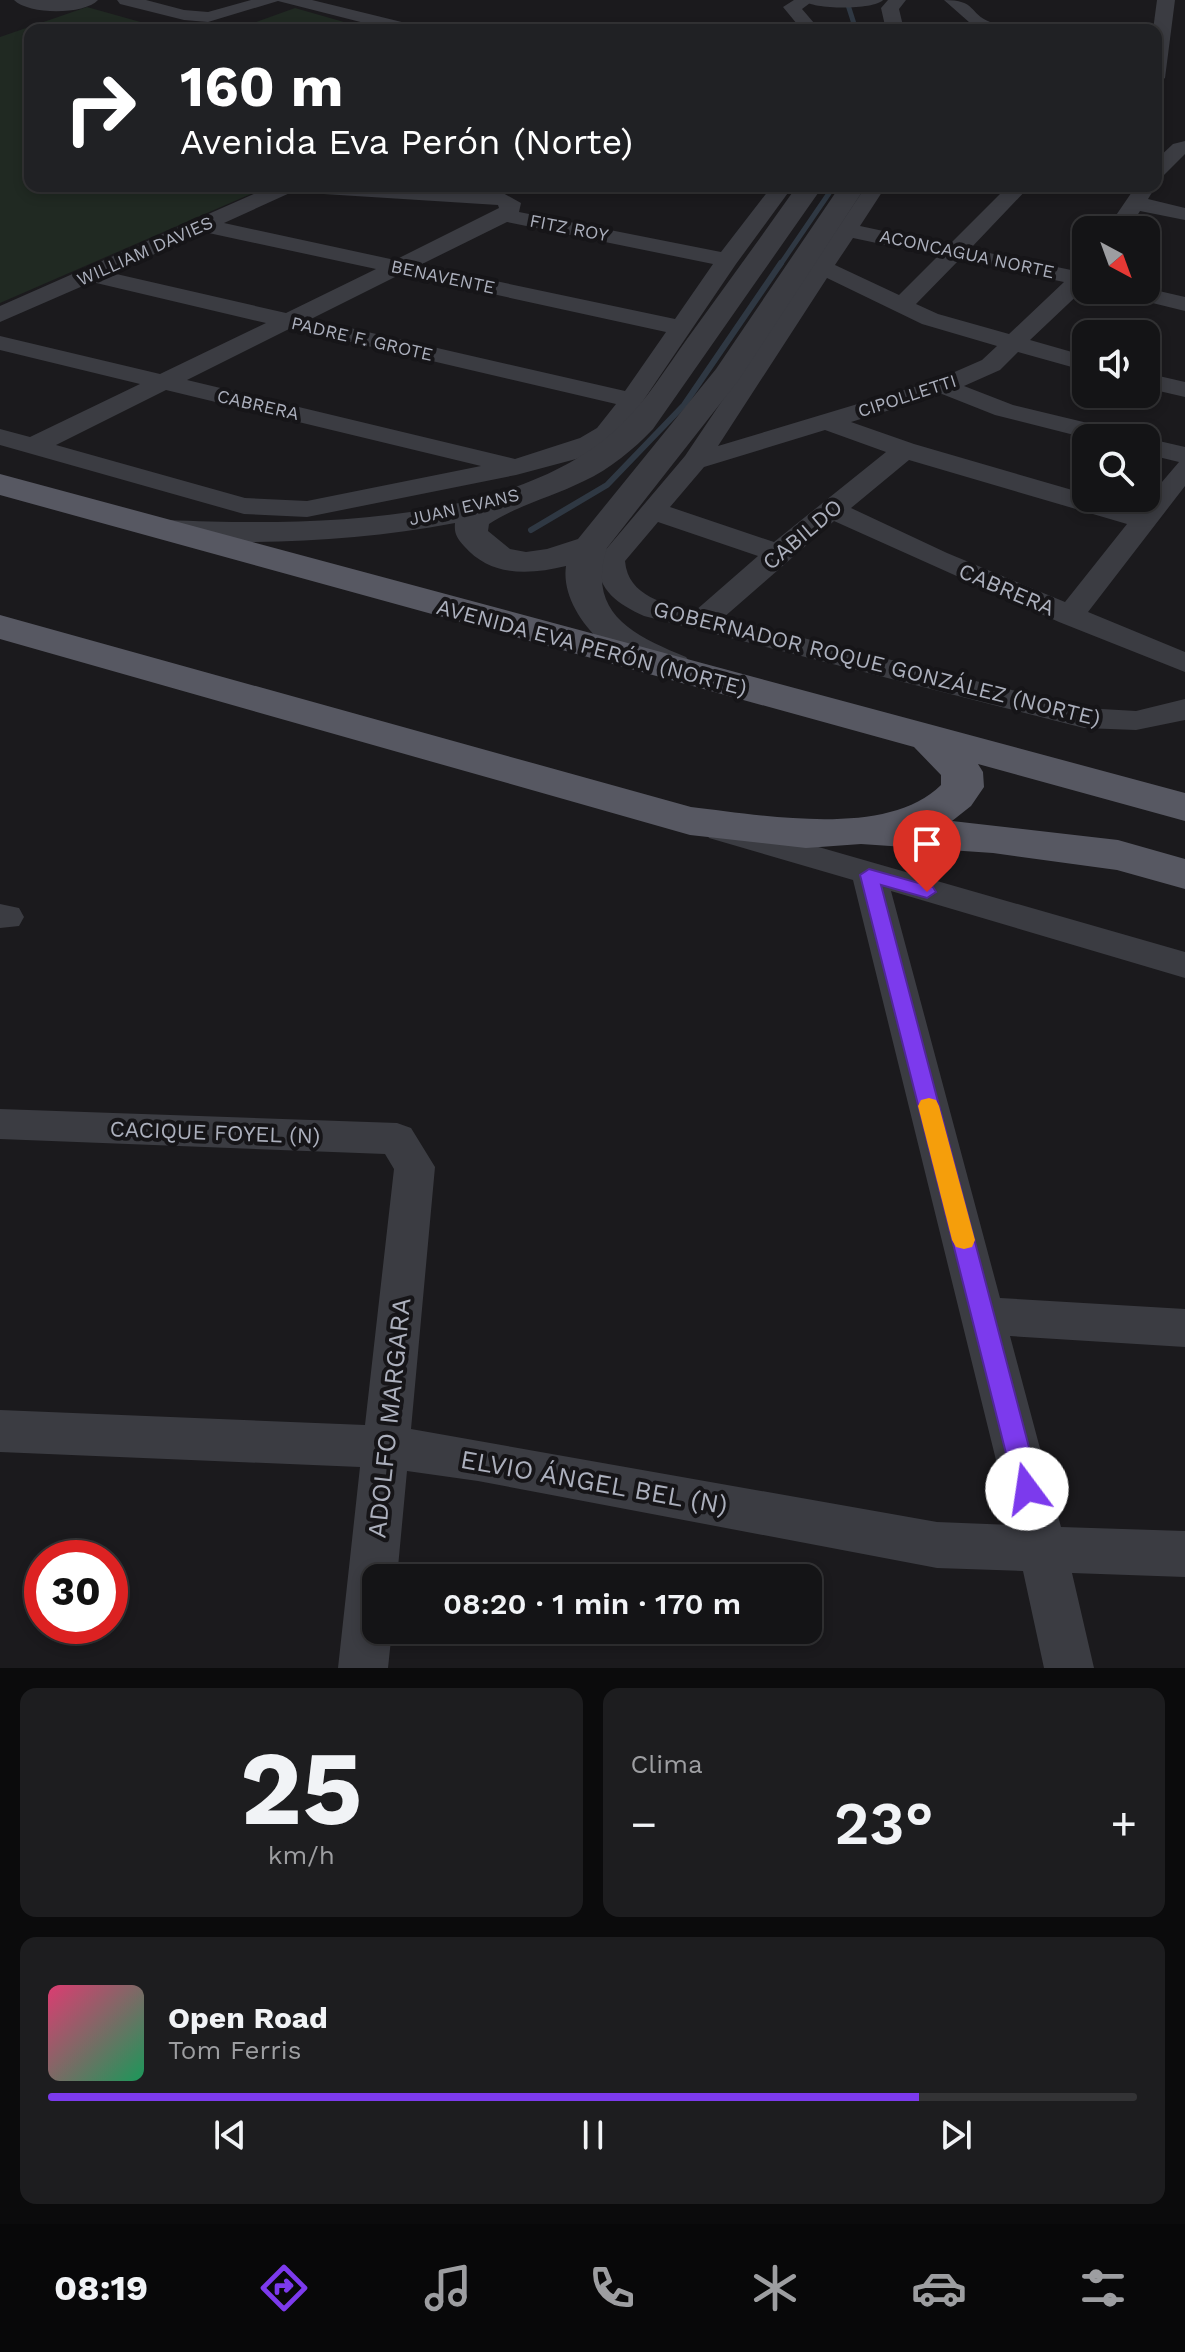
<!DOCTYPE html>
<html lang="es">
<meta charset="utf-8">
<style>
body{margin:0;font-family:"Work Sans",sans-serif;background:#1d1d1f;color:#f1f3f6;height:100vh;display:flex;flex-direction:column;font-size:30px;white-space:nowrap}
*{box-sizing:border-box;margin:0}
p{font-size:26px;color:#9d9ea1}
.icon{flex:none;width:44px;height:44px;fill:none;stroke:currentColor;stroke-width:2;stroke-linecap:round;stroke-linejoin:round}
.map{position:relative;height:1668px;overflow:hidden}
.drawer{display:flex;flex-direction:column;gap:20px;padding:20px;background:#0b0b0c;flex:1}
.drawer>*{flex:none}
.guide{position:absolute;left:24px;top:24px;width:1138px;height:168px;border-radius:16px;box-shadow:0 4px 12px #0003,0 0 0 2px #333335;background:#202124;color:#fff;overflow:hidden}
.needle{width:52px;rotate:139deg}
.fabs{position:absolute;left:1072px;top:216px;display:grid;gap:16px}
.fabs a{display:grid;place-items:center;width:88px;height:88px;border-radius:16px;background:#141416;box-shadow:0 4px 12px #0003,0 0 0 2px #333335;font-size:40px}
.speed{position:absolute;left:24px;top:1540px;display:flex;gap:16px;font-size:40px;font-weight:700;text-align:center}
.speed>*{display:grid;place-content:center;width:104px;height:104px;border-radius:50%;background:#141416;box-shadow:0 4px 12px #0003,0 0 0 2px #333335;line-height:1}
.speed .limit{border:12px solid #d22;background:#fff;color:#111}
.pin{position:absolute;display:grid;place-items:center;width:68px;height:68px;color:#fff;margin:-82px -34px;border-radius:50% 50% 50% 0;rotate:-45deg;box-shadow:0 0 8px #0007}
.pin .icon{rotate:45deg}
.me{position:absolute;width:88px;margin:-44px;rotate:346deg;stroke-linejoin:round;filter:drop-shadow(0 0 6px #0008)}
.turn{display:flex;align-items:center;gap:28px;height:168px;padding:0 24px;font-size:36px}
.turn .icon{width:104px;height:104px;stroke-width:2.5}
.turn b{display:block;font-size:56px;line-height:68px}
.big{font-size:60px;font-weight:600;line-height:1.1}
.drawer .card{flex:1;display:flex;flex-direction:column;justify-content:center;gap:12px;min-width:0;padding:0 28px;border-radius:16px;background:#1d1d1f}
.drawer .dial{align-items:center;gap:0}
.dial b{font-size:104px;line-height:1}
.song{display:flex;align-items:center;gap:24px}
.cover{width:96px;height:96px;border-radius:12px;background:linear-gradient(135deg,hsl(340 70% 55%),hsl(150 70% 35%))}
.played{height:8px;border-radius:4px;background:linear-gradient(90deg,#7c3aed 80%,#333335 80%)}
.keys{display:flex;justify-content:space-around;direction:ltr}
.heat{display:flex;justify-content:space-between;align-items:center;font-size:44px;direction:ltr}
.drawer .tiles{flex:1;display:grid;gap:20px;grid-template-columns:1fr 1fr}
.card:last-child{grid-column:span 2}
.trip{position:absolute;left:362px;top:1564px;width:460px;height:80px;border-radius:16px;background:#141416;box-shadow:0 4px 12px #0003,0 0 0 2px #333335;font-weight:600;line-height:80px;text-align:center}
.dock{display:flex;height:128px;justify-content:space-around;align-items:center;background:#080809;color:#9d9ea1}
.dock .icon{width:56px;height:56px}
.dock .on{color:#7c3aed}
.dock b{font-size:36px;color:#f1f3f6}
.map>svg:first-child{display:block}
</style>
<div class="map">
<svg width="1185" height="1668" viewBox="0 0 1185 1668">
<rect width="100%" height="100%" fill="#1b1a1d"/>
<!-- green -->
<g fill="#202922">
<path d="M 87,7 L 169,30 L 30,30 L 30,186 L 269,186 L 0,303 L 0,37 Z"/>
<path d="M 295,8 L 372,30 L 234,30 Z"/>
</g>
<g fill="none" stroke-linecap="round" stroke-linejoin="round">
<!-- stream-far1 -->
<g stroke="#2f3843" stroke-width="5">
<path d="M 848,5 L 856,30"/>
<path d="M 780,265 L 834,186"/>
</g>
<!-- stream -->
<path stroke="#2f3843" stroke-width="6" d="M 531,530 L 607,485 L 684,405 L 781,263"/>
<!-- minor -->
<g fill="#3b3c42" fill-rule="evenodd">
<path d="M 117,0 L 146,0 L 184,10 L 208,12 L 251,0 L 312,0 L 418,26 L 421,30 L 392,30 L 278,1 L 208,22 L 184,20 L 120,4 Z"/>
<path d="M 794,0 L 807,0 L 810,3 L 802,9 L 820,30 L 802,30 L 783,7 Z"/>
<path d="M 888,0 L 906,0 L 899,9 L 904,30 L 886,30 L 881,8 Z"/>
<path d="M 944,0 C 977,0 968,13 990,22 C 1005,28 1023,19 1035,30 L 978,30 Z"/>
<path d="M 1157,0 L 1175,0 L 1165,78 L 1156,84 L 1156,30 L 1153,30 Z"/>
<path d="M 1185,141 L 1185,154 L 1163,176 L 1156,178 L 1156,160 L 1173,144 Z"/>
<path d="M 1156,185 L 1156,186 L 1148,199 L 1185,208 L 1185,220 L 1140,211 L 1128,230 L 1106,230 L 1136,186 Z"/>
<path d="M 272,186 L 392,186 L 503,193 L 521,203 L 519,212 L 721,252 L 772,186 L 793,186 L 736,264 L 626,426 L 598,450 L 576,459 L 516,475 L 307,517 L 244,514 L 0,445 L 0,429 L 30,437 L 140,384 L 0,350 L 0,336 L 160,374 L 266,323 L 92,282 L 0,322 L 0,306 ZM 292,192 L 498,205 L 499,208 L 395,260 L 224,223 ZM 507,222 L 713,264 L 675,319 L 420,265 ZM 204,232 L 376,269 L 286,313 L 112,273 ZM 401,274 L 666,332 L 625,391 L 311,319 ZM 291,328 L 616,404 L 597,428 L 580,438 L 515,459 L 187,380 ZM 166,390 L 481,466 L 307,501 L 245,498 L 56,445 Z"/>
<path d="M 866,186 L 886,186 L 860,226 L 949,245 L 1008,186 L 1030,186 L 970,249 L 1076,271 L 1086,267 L 1086,287 L 1030,340 L 1086,356 L 1086,371 L 1018,352 L 1000,370 L 964,386 L 1013,405 L 1125,432 L 1129,438 L 1086,438 L 995,415 L 942,394 L 851,422 L 914,444 L 1086,494 L 1086,498 L 1098,498 L 1138,510 L 1179,462 L 1146,454 L 1146,438 L 1185,447 L 1185,486 L 1088,612 L 1185,652 L 1185,672 L 1059,622 L 834,521 L 723,618 L 1084,708 L 1136,711 L 1185,699 L 1185,720 L 1136,730 L 1084,728 L 644,616 C 618,604 598,591 597,560 L 685,456 ZM 853,238 L 938,256 L 899,295 L 835,265 ZM 959,260 L 1064,282 L 1009,334 L 938,314 L 916,304 ZM 827,278 L 922,324 L 997,346 L 982,360 L 934,381 L 718,446 ZM 825,430 L 886,452 L 774,542 L 670,507 L 704,467 ZM 909,460 L 1127,524 L 1065,602 L 947,553 L 851,508 ZM 658,522 L 758,556 L 695,611 C 666,604 628,597 625,561 Z"/>
<path d="M 1146,288 L 1185,297 L 1185,311 L 1120,295 L 1117,290 L 1146,290 Z"/>
<path d="M 1146,373 L 1185,382 L 1185,397 L 1146,388 Z"/>
<path d="M 721,819 L 1185,952 L 1185,978 L 891,891 L 1000,1298 L 1185,1309 L 1185,1347 L 1010,1336 L 1061,1527 L 1185,1531 L 1185,1577 L 1072,1573 L 1094,1668 L 1044,1668 L 1023,1571 L 937,1568 L 478,1481 L 407,1471 L 397,1578 L 376,1578 L 376,1630 L 392,1630 L 388,1668 L 338,1668 L 360,1467 L 0,1452 L 0,1410 L 365,1425 L 394,1169 L 385,1154 L 0,1139 L 0,1109 L 397,1123 L 411,1128 L 435,1167 L 411,1429 L 937,1522 L 1012,1525 L 853,880 L 709,838 L 704,830 L 709,822 Z"/>
<path d="M 0,904 L 19,908 L 24,917 L 19,926 L 0,928 Z"/>
</g>
<!-- tertiary -->
<g fill="#3b3c42" fill-rule="evenodd">
<path d="M 14,0 L 98,0 C 84,15 29,15 14,0 Z"/>
<path d="M 803,0 L 883,0 C 874,10 812,10 803,0 Z"/>
<path d="M 797,186 L 823,186 L 653,429 C 634,449 610,469 584,481 C 552,497 518,505 489,524 L 488,531 L 510,549 L 526,552 L 547,549 L 578,539 L 716,369 L 840,186 L 866,186 L 738,381 L 607,548 C 586,613 633,635 686,657 L 692,665 L 686,673 C 636,686 558,620 566,566 C 529,575 491,577 464,546 C 457,538 454,534 455,523 C 359,541 265,545 168,540 L 156,537 L 151,530 L 156,523 L 168,520 C 303,526 517,526 621,425 C 647,400 666,368 687,339 C 724,288 761,237 797,186 Z"/>
</g>
<!-- primary -->
<path fill="#575862" fill-rule="evenodd" d="M 0,474 L 1185,793 L 1185,821 L 978,764 L 983,772 L 984,787 L 971,806 L 952,821 L 1118,840 L 1185,859 L 1185,889 L 1117,870 L 993,853 L 861,844 L 806,848 L 690,835 L 0,639 L 0,615 L 691,807 C 761,815 887,839 941,785 L 941,775 L 914,747 L 0,495 Z"/>
</g>
<!-- route -->
<path fill="#7c3aed" stroke="#51269a" stroke-width="2" d="M 869,869 L 933,887 L 936,892 L 927,898 L 881,885 L 1040,1489 L 1036,1497 L 1027,1501 L 1018,1497 L 1015,1489 L 860,875 Z"/>
<!-- slow -->
<path fill="#f59e0b" d="M 929,1098 L 936,1100 L 939,1106 L 975,1240 L 972,1247 L 964,1249 L 956,1247 L 952,1240 L 918,1106 L 921,1100 Z"/>
<g text-anchor="middle" stroke-width="8" stroke-linejoin="round" paint-order="stroke">
<!-- far-street labels -->
<g font-size="18" fill="#acb0bd" stroke="#161518">
<text transform="translate(569 228) rotate(11)" y="6">FITZ ROY</text>
<text transform="translate(145 251) rotate(-24)" y="6">WILLIAM DAVIES</text>
<text transform="translate(967 254) rotate(12)" y="6">ACONCAGUA NORTE</text>
<text transform="translate(443 277) rotate(12)" y="6">BENAVENTE</text>
<text transform="translate(362 339) rotate(13)" y="6">PADRE F. GROTE</text>
<text transform="translate(907 396) rotate(-18)" y="6">CIPOLLETTI</text>
<text transform="translate(258 405) rotate(13)" y="6">CABRERA</text>
<text transform="translate(464 507) rotate(-13)" y="6">JUAN EVANS</text>
</g>
<!-- street labels -->
<g font-size="22" fill="#acb0bd" stroke="#161518">
<text transform="translate(802 534) rotate(-40)" y="8">CABILDO</text>
<text transform="translate(1007 589) rotate(23)" y="8">CABRERA</text>
<text transform="translate(592 647) rotate(15)" y="8">AVENIDA EVA PERÓN (NORTE)</text>
<text transform="translate(877 663) rotate(14)" y="8">GOBERNADOR ROQUE GONZÁLEZ (NORTE)</text>
<text transform="translate(215 1132) rotate(2)" y="8">CACIQUE FOYEL (N)</text>
</g>
<!-- near-street labels -->
<g font-size="26" fill="#acb0bd" stroke="#161518">
<text transform="translate(389 1418) rotate(-84)" y="9">ADOLFO MARGARA</text>
<text transform="translate(594 1482) rotate(10)" y="9">ELVIO ÁNGEL BEL (N)</text>
</g>
</g>
</svg>
<div class="fabs">
<a><svg class="needle" viewBox="-14 -14 28 28"><path d="M0-13l5 13h-10z" fill="#e53935"/><path d="M0 13l5-13h-10z" fill="#9d9ea1"/></svg></a>
<a><svg class="icon" aria-label="sound" viewBox="0 0 24 24"><path d="M4 9h4l5-4v14l-5-4H4zM17 9q2 3 0 6"/></svg></a>
<a><svg class="icon" aria-label="search" viewBox="0 0 24 24"><circle cx="10" cy="10" r="6"/><path d="M15 15l6 6"/></svg></a>
</div>
<div class="speed"><div class="limit">30</div></div>
<div class="pin" style="left:927px;top:892px;background:#d93025"><svg class="icon" aria-label="arrive" viewBox="0 0 24 24"><path d="M6 21V4h12l-3 4 3 4H6"/></svg></div>
<svg class="me" style="left:1027px;top:1489px" viewBox="-20 -20 40 40"><circle r="19" fill="#fff"/><path d="M0-13L10 11 0 6-10 11z" fill="#7c3aed"/></svg>
<div class="trip">08:20 · 1 min · 170 m</div>
<div class="guide">
<div class="turn"><svg class="icon" aria-label="right" viewBox="0 0 24 24"><path d="M7 20v-9h11M14 6l5 5-5 5"/></svg><div><b>160 m</b>Avenida Eva Perón (Norte)</div></div>
</div>
</div>
<section class="drawer">
<div class="tiles">
<div class="card dial"><b>25</b><p>km/h</p></div>
<div class="card"><p>Clima</p>
<div class="heat"><a>−</a><b class="big">23°</b><a>+</a></div>
</div>
<div class="card">
<div class="song"><i class="cover"></i><div><b>Open Road</b><p>Tom Ferris</p></div></div>
<div class="played"></div>
<div class="keys"><svg class="icon" aria-label="previous" viewBox="0 0 24 24"><path d="M18 5L8 12l10 7zM5 5v14"/></svg><svg class="icon" aria-label="pause" viewBox="0 0 24 24"><path d="M8 5v14M16 5v14"/></svg><svg class="icon" aria-label="next" viewBox="0 0 24 24"><path d="M6 5l10 7-10 7zM19 5v14"/></svg></div>
</div>
</div>
</section>
<nav class="dock">
<b>08:19</b>
<svg class="icon on" aria-label="directions" viewBox="0 0 24 24"><path d="M12 3l9 9-9 9-9-9zM9 14v-3h6M13 9l2 2-2 2"/></svg>
<svg class="icon" aria-label="music" viewBox="0 0 24 24"><path d="M9 18V5l10-2v13"/><circle cx="6" cy="18" r="3"/><circle cx="16" cy="16" r="3"/></svg>
<svg class="icon" aria-label="phone" viewBox="0 0 24 24"><path d="M5 4h4l2 5-3 2q2 4 5 5l2-3 5 2v4C11 20 4 13 5 4z"/></svg>
<svg class="icon" aria-label="climate" viewBox="0 0 24 24"><path d="M12 3v18M4 7l16 10M4 17L20 7"/></svg>
<svg class="icon" aria-label="car" viewBox="0 0 24 24"><path d="M5 17H2v-5l4-1 3-4h7l3 4 3 1v5h-3M9 17h6M6 11h13"/><circle cx="7" cy="17" r="2"/><circle cx="17" cy="17" r="2"/></svg>
<svg class="icon" aria-label="filters" viewBox="0 0 24 24"><path d="M4 7h16M4 17h16"/><circle cx="9" cy="7" r="2"/><circle cx="15" cy="17" r="2"/></svg>
</nav>
